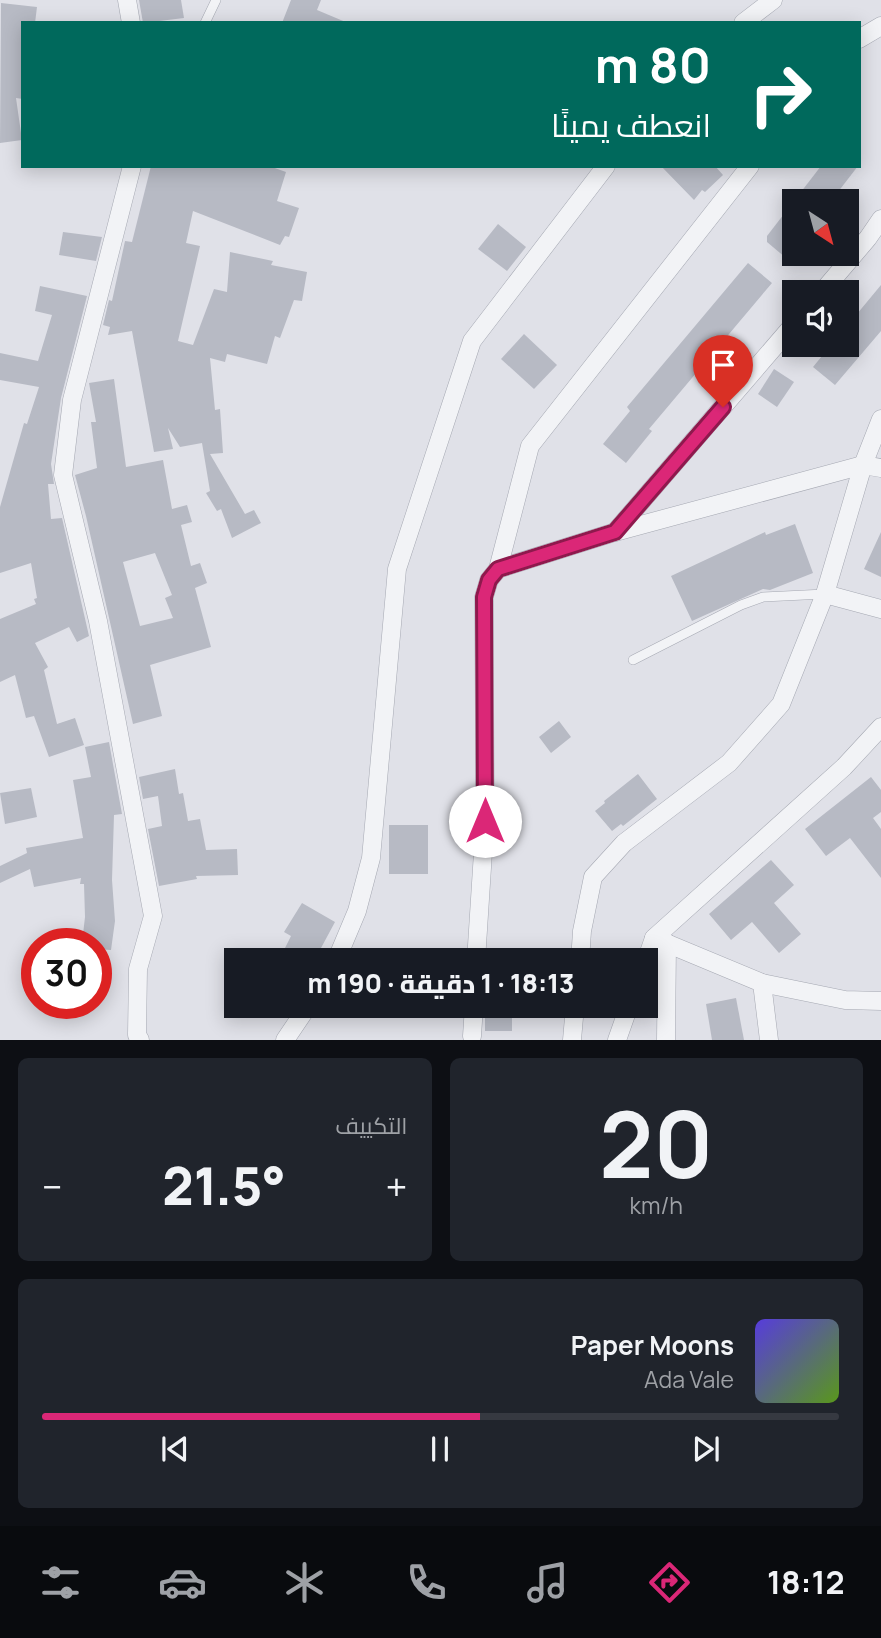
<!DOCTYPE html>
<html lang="ar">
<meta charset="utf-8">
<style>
body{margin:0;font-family:Manrope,Cairo,sans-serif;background:#20242c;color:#f1f3f6;direction:rtl;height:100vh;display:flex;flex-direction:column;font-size:26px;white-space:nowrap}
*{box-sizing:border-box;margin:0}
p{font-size:23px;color:#9ea1a6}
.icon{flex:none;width:38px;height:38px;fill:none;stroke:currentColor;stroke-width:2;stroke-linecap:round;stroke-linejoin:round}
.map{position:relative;height:1040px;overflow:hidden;direction:ltr}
.panel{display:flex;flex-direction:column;gap:18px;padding:18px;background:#0d0f14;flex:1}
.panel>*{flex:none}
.hud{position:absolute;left:21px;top:21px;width:840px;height:147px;border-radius:0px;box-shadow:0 4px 18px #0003;direction:rtl;background:#00695c;color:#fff;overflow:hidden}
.needle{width:46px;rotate:144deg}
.buttons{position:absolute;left:782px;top:189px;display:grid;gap:14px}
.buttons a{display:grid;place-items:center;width:77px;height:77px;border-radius:0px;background:#171b24;box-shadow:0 4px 18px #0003;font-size:35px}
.speed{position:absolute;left:21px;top:928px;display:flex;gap:14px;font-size:35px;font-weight:700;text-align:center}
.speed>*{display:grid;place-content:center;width:91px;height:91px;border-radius:50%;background:#171b24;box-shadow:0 4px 18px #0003;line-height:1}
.speed .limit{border:10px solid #d22;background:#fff;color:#111}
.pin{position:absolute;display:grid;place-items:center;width:60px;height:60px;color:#fff;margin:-72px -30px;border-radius:50% 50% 50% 0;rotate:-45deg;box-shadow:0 0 7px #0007}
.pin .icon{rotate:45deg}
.me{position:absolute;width:77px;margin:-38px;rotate:0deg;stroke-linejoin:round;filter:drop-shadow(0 0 5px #0008)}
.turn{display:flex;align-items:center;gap:24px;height:147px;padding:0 35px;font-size:32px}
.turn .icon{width:91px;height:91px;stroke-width:2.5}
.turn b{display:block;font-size:49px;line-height:60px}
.big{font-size:52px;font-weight:800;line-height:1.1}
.panel .card{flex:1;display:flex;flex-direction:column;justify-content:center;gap:10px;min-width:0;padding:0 24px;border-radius:10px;background:#20242c}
.panel .dial{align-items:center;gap:0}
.dial b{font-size:91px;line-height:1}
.song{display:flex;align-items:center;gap:21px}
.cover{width:84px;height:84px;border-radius:10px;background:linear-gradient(135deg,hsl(250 70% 55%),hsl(90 70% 35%))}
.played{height:7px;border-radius:4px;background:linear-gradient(90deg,#db2777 55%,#363941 55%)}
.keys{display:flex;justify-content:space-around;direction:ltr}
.heat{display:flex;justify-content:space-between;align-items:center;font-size:38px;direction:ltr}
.panel .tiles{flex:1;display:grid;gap:18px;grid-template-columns:1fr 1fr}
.card:last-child{grid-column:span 2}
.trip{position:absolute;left:224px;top:948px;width:434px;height:70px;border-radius:0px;background:#171b24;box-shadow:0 4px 18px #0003;font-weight:800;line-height:70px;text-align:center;direction:rtl}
.tabs{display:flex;height:112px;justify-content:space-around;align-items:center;background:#090b0e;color:#9ea1a6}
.tabs .icon{width:49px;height:49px}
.tabs .selected{color:#db2777}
.tabs b{font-size:32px;color:#f1f3f6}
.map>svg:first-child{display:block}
</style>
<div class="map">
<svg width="881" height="1040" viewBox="0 0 881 1040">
<rect width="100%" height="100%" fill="#e0e1e8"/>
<!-- building -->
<g fill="#b7bac4" fill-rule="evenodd">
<path d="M 139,0 L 181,0 L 184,18 L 143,23 Z"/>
<path d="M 291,0 L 321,0 L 317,10 L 348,23 L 282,23 Z"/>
<path d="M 1,3 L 37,7 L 35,23 L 23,23 L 23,99 L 16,98 L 22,140 L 0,143 Z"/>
<path d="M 151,166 L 269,166 L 286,172 L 277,201 L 299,208 L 289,237 L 285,236 L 280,245 L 193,211 L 186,243 L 200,246 L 178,341 L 193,345 L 214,289 L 227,292 L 230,252 L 273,261 L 271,265 L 307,272 L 302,301 L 294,300 L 280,338 L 275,336 L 267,364 L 227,354 L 225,362 L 210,358 L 215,410 L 220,409 L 223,453 L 210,454 L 245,514 L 254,510 L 261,523 L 232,538 L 221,509 L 217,511 L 206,493 L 210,491 L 202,443 L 180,447 L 168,428 L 173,449 L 154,452 L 132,331 L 108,335 L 110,327 L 103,325 L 109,300 L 112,301 L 125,241 L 132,242 Z"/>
<path d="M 661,166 L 715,166 L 723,175 L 705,192 L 702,190 L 694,200 Z"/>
<path d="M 821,166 L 858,166 L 831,201 L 794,201 Z"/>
<path d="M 794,201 L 794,247 L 786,258 L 767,242 L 767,236 Z"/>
<path d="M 498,224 L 526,247 L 507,271 L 478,249 Z"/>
<path d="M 63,232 L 102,237 L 96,261 L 59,255 Z"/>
<path d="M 748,263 L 772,283 L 649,429 L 652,431 L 626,463 L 603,444 L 630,411 L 627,407 Z"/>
<path d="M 881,285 L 881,331 L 835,385 L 813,367 L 831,345 L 847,345 L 847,326 Z"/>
<path d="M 40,286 L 87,296 L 61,398 L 51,464 L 54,484 L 48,484 L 51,519 L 62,518 L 89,636 L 77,642 L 69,627 L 35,643 L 48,667 L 44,670 L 57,724 L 75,718 L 84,745 L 49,757 L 34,716 L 26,718 L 15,675 L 0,682 L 0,619 L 36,604 L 34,599 L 37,598 L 31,563 L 0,573 L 0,507 L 24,423 L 27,424 L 39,387 L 0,380 L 0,353 L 38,361 L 52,315 L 35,311 Z"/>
<path d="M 524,334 L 557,365 L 534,389 L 501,359 Z"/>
<path d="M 774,369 L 794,382 L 777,407 L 758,394 Z"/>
<path d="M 114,379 L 126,467 L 163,460 L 172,509 L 187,505 L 192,522 L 181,525 L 191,566 L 200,563 L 207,583 L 195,588 L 211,647 L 150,665 L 162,716 L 133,724 L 86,516 L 75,475 L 97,468 L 91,422 L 96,422 L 89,383 ZM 155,553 L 172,595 L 165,598 L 173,618 L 140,626 L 123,562 Z"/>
<path d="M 795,524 L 813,573 L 770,590 L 763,589 L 692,621 L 671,576 L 765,532 L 766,535 Z"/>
<path d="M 881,532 L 881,577 L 864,569 Z"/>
<path d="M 559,721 L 571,737 L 551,753 L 539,737 Z"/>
<path d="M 109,742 L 122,814 L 114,815 L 112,880 L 115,921 L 111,950 L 96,949 L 96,943 L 82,943 L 85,917 L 84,884 L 80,884 L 81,878 L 34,887 L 30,869 L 0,883 L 0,866 L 27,853 L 26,848 L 83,838 L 73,780 L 91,777 L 85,747 Z"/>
<path d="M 175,769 L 179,794 L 183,793 L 188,821 L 200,819 L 206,850 L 237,849 L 238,875 L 196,876 L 197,879 L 159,886 L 148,829 L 162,826 L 158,796 L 143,799 L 139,777 Z"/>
<path d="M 638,774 L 657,799 L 623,826 L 621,824 L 612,831 L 595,811 L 605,803 L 604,801 Z"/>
<path d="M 871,777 L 881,790 L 881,812 L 873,818 L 881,829 L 881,878 L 850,838 L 826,856 L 805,829 Z"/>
<path d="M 31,788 L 37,817 L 5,824 L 0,793 Z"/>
<rect x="389" y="825" width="39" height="49"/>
<path d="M 771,860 L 794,885 L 774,903 L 801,934 L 779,953 L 752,922 L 731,940 L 709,914 Z"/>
<path d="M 302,903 L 335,922 L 314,961 L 283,961 L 288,950 L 285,948 L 291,936 L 284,932 Z"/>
<path d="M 736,998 L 744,1040 L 712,1040 L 706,1004 Z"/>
<rect x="485" y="1013" width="27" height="18"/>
</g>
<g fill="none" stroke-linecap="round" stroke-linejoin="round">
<defs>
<g id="lane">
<path d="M 205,23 L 216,0"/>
<path d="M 633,660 L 741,605 L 763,597 L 825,594"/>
</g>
<g id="street">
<path d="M 127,0 L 131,23"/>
<path d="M 743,23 L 773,0"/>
<path d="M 859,39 L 881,26"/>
<path d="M 132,166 L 72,400 L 63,475 L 98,621 L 153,916 L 138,969 L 137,1035 L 140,1040"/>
<path d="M 822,292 L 868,238 L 881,219"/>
<path d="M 615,532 L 794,324"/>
<path d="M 498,569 L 530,446 L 750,166"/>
<path d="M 825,594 L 881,609"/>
<path d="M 654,938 L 762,983 L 845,1000 L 881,1001"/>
<path d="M 336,961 L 357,911 L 371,858 L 397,569 L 472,341 L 606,166"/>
<path d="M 476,961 L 485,821 L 484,597 L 489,580 L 498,569 L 615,532 L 863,465 L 881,468"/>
<path d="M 580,961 L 582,931 L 593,877 L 624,843 L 729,763 L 781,704 L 825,594 L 863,465 L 881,419"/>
<path d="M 646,961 L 654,938 L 844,767 L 881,727"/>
<path d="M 762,983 L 769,1040"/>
<path d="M 472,1036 L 474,1006"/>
<path d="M 285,1040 L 308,1006"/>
<path d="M 572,1040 L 575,1006"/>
<path d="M 617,1040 L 629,1006"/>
<path d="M 666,1040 L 667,943"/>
</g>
</defs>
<!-- lane casing -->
<use href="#lane" stroke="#a5a8b2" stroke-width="10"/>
<!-- street casing -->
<use href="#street" stroke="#a5a8b2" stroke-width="19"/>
<!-- lane -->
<use href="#lane" stroke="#f2f3f6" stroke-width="9"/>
<!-- street -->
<use href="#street" stroke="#f2f3f6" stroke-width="18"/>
</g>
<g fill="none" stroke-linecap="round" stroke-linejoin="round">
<defs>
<path id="route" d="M 485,821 L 484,597 L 489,580 L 498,569 L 615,532 L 723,407"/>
</defs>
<!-- route casing -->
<use href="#route" stroke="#8e194d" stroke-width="18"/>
<!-- route -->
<use href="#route" stroke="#db2777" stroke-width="12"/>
</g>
</svg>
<div class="buttons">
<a><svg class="needle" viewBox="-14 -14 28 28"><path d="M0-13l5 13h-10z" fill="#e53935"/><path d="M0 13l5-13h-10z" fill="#9ea1a6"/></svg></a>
<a><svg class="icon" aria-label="sound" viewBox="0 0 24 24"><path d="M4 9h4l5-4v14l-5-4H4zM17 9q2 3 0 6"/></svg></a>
</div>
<div class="speed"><div class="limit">30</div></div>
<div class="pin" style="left:723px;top:407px;background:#d93025"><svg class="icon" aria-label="arrive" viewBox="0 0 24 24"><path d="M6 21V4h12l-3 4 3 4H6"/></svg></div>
<svg class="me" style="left:485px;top:821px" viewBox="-20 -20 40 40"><circle r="19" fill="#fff"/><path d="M0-13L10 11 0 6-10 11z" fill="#db2777"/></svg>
<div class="trip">18:13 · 1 دقيقة · 190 m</div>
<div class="hud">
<div class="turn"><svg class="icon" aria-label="right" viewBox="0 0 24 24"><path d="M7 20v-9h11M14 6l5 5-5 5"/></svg><div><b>80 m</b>انعطف يمينًا</div></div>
</div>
</div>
<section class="panel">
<div class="tiles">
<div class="card dial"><b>20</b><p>km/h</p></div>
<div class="card"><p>التكييف</p>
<div class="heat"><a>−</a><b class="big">21.5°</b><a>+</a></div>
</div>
<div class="card">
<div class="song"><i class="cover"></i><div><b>Paper Moons</b><p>Ada Vale</p></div></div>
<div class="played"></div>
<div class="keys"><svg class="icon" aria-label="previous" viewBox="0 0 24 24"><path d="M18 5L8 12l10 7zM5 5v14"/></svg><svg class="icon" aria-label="pause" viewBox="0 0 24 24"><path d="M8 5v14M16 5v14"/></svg><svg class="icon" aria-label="next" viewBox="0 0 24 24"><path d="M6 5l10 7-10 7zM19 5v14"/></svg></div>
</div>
</div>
</section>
<nav class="tabs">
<b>18:12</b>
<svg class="icon selected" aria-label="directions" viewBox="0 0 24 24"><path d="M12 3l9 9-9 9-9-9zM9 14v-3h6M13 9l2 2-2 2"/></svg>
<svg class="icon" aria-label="music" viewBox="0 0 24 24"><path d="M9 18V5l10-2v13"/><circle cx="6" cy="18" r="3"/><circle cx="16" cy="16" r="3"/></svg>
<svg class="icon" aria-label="phone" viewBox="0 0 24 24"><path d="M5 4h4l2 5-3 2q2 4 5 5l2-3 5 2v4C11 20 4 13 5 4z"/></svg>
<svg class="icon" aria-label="climate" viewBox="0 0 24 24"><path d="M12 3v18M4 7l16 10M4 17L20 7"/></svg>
<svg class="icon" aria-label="car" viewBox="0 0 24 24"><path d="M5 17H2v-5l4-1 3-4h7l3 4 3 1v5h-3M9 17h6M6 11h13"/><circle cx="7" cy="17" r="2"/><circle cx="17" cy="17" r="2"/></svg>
<svg class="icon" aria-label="filters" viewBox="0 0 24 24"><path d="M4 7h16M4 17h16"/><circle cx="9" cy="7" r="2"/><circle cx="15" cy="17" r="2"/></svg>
</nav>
